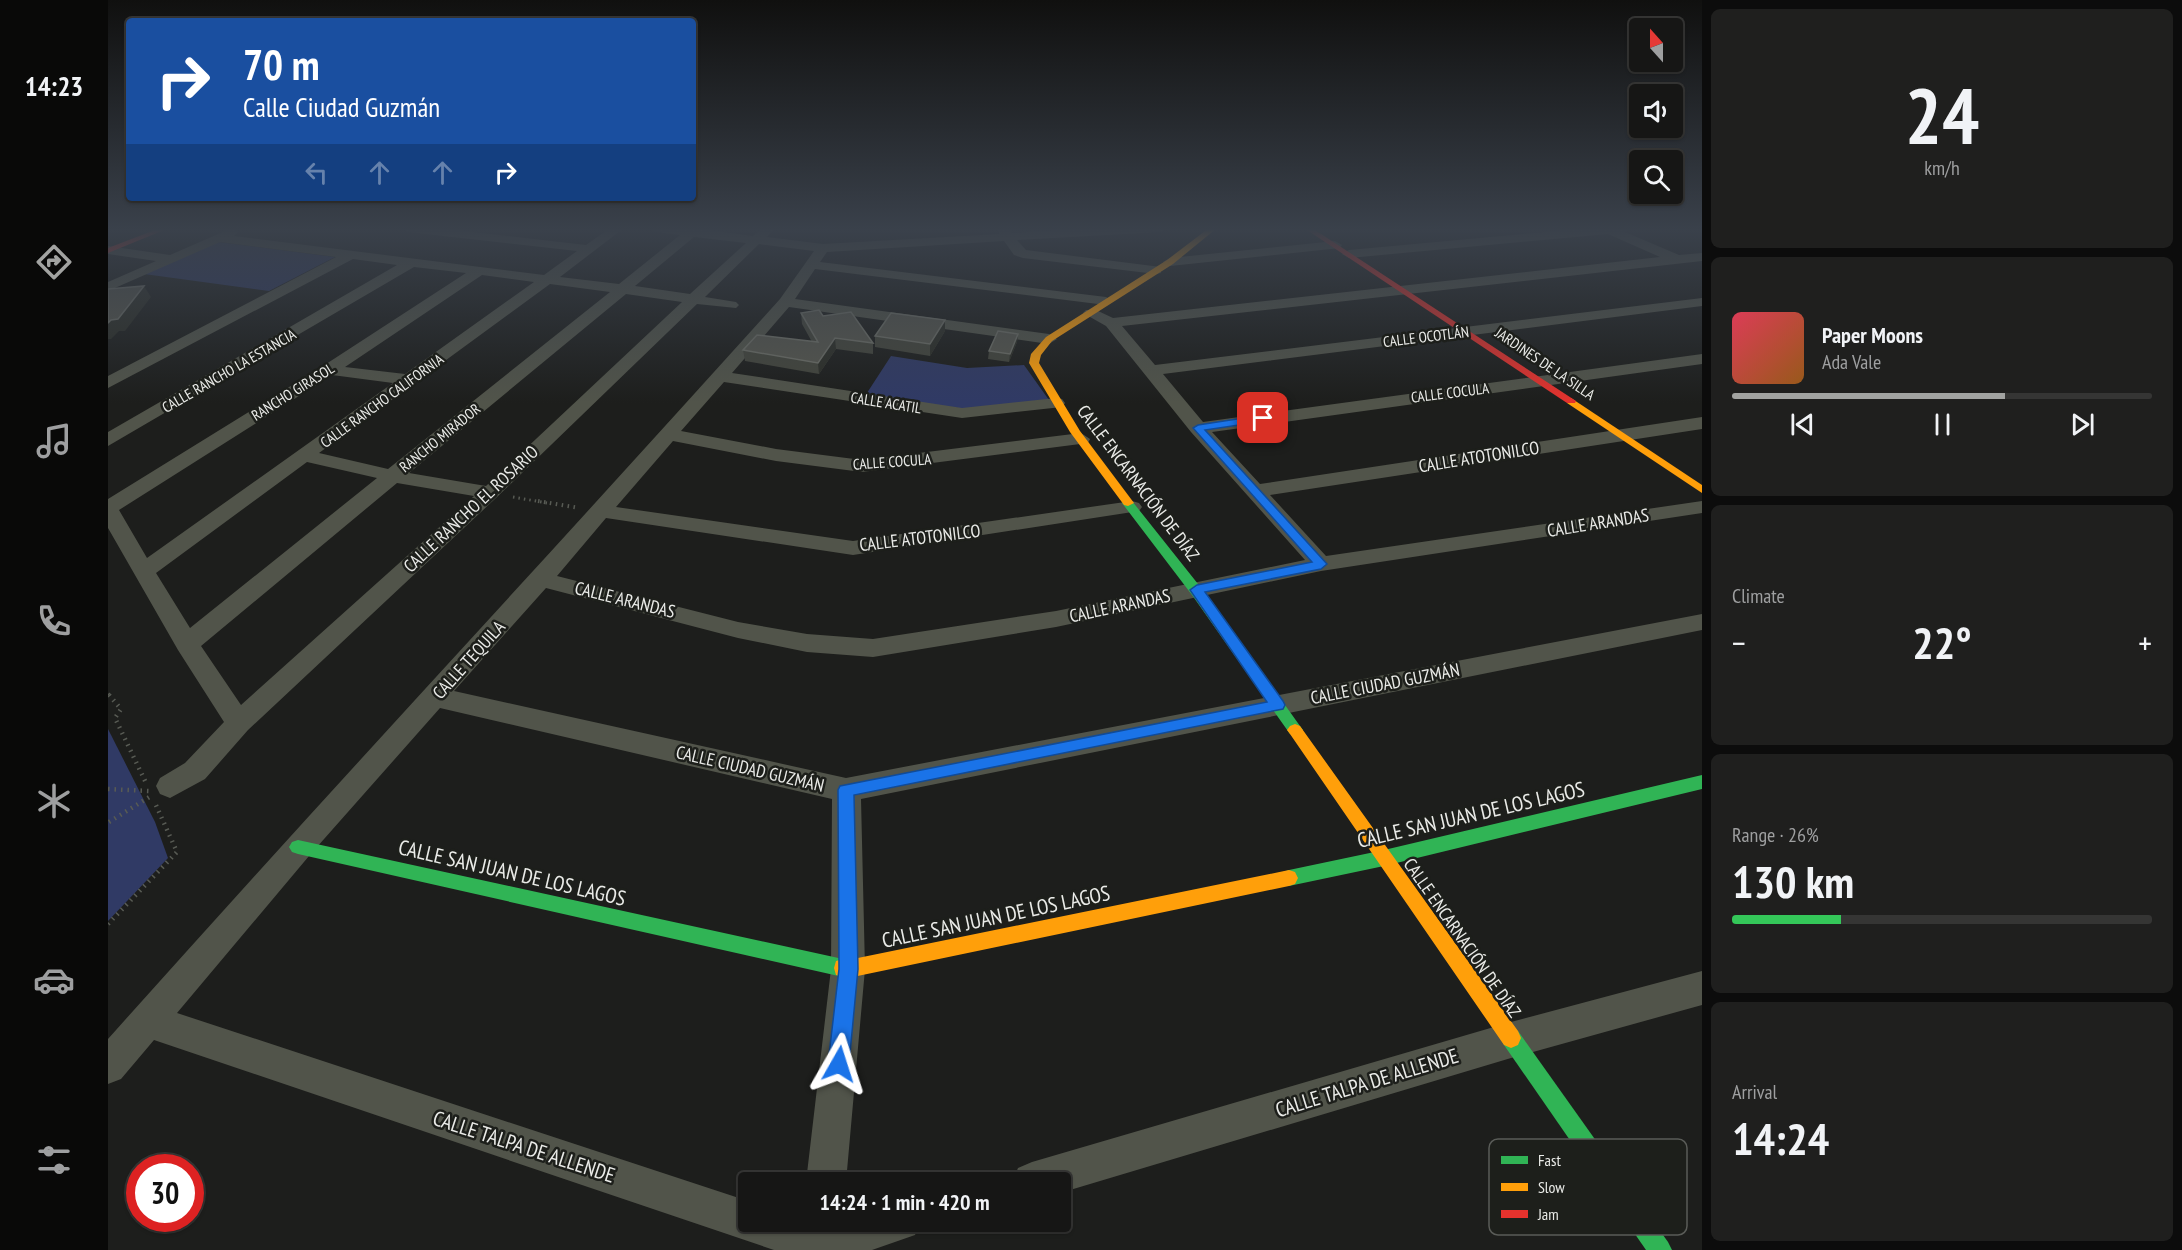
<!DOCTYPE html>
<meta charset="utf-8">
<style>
body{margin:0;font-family:"PT Sans Narrow",sans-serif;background:#1f1f1e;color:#f1f3f6;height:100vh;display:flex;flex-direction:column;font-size:22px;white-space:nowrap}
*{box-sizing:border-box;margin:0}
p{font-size:20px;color:#9e9fa0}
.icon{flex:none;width:33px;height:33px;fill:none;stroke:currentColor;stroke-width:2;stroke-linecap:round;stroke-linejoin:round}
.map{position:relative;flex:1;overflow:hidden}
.drawer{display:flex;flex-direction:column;gap:9px;padding:9px;background:#0c0c0c;width:480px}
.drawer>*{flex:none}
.guide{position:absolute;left:18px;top:18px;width:570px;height:183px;border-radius:6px;box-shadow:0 2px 4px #0004,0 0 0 2px #353534;background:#1a4fa0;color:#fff;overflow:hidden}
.needle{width:39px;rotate:339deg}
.controls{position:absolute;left:1521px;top:18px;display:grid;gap:12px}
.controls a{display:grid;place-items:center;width:54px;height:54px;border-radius:6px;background:#161615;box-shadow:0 2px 4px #0004,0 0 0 2px #353534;font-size:30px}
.speed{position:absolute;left:18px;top:1154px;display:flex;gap:12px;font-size:30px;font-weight:700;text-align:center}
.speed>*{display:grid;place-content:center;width:78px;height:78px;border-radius:50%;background:#161615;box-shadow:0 2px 4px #0004,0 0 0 2px #353534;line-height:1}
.speed .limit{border:9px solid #d22;background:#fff;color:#111}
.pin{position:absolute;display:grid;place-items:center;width:51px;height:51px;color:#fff;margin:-26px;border-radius:12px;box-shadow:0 3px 9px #0006}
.me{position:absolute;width:66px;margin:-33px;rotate:6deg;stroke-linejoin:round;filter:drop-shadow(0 0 4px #0008)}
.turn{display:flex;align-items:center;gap:21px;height:126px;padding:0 18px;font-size:27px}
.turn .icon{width:78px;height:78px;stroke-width:2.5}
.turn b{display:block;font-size:42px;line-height:51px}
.lanes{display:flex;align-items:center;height:57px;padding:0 18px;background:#0003;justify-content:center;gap:30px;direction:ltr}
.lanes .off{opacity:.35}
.big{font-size:45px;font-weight:700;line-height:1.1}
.drawer .card{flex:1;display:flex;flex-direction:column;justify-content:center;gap:9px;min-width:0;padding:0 21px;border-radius:9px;background:#1f1f1e}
.drawer .dial{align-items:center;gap:0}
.dial b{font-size:78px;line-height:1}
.song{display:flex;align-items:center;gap:18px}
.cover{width:72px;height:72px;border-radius:9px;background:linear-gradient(135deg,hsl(350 70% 55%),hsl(30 70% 35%))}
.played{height:6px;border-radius:3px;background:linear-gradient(90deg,#a2a3a1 65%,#353534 65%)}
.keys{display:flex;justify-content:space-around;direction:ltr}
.heat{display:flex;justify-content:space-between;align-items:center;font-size:33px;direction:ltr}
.charge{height:9px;border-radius:4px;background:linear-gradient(90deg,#34c759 26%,#353534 0)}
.trip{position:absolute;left:630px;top:1172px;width:333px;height:60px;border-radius:6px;background:#161615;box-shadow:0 2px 4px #0004,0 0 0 2px #353534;font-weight:700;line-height:60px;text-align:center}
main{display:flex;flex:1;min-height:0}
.tab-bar{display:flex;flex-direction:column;width:108px;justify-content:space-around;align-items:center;background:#090908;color:#9e9fa0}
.tab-bar .icon{width:42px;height:42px}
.tab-bar .current{color:#a2a3a1}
.tab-bar b{font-size:27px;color:#f1f3f6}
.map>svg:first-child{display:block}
</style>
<main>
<nav class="tab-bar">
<b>14:23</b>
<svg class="icon current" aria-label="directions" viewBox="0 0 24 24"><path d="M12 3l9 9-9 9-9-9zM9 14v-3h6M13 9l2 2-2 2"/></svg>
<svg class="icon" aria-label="music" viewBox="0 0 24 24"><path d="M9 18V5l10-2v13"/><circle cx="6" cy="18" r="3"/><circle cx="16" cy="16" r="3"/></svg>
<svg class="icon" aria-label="phone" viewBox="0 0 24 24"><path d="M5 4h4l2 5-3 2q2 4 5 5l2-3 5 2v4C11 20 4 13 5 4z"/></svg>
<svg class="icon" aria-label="climate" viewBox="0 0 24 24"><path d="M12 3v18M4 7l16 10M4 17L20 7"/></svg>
<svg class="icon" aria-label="car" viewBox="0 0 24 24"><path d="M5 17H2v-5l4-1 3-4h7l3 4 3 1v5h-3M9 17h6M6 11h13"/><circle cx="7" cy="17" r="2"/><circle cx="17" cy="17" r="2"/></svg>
<svg class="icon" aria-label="filters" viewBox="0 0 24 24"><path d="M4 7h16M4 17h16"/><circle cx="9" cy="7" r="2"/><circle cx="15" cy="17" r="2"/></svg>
</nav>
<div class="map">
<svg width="1594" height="1250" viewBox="0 0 1594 1250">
<rect width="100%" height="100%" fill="#1d1e1c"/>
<!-- green -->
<g fill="#303a65">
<path d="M 110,242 L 227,257 L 161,291 L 36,274 Z"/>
<path d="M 783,356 L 859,368 L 916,365 L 941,400 L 858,409 L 757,396 Z"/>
<path d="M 0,729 L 47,822 L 60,858 L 0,921 Z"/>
</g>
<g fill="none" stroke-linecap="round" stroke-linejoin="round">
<!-- path-far2 -->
<path stroke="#585b54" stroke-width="3" stroke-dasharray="1.5 4" stroke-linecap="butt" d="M 405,497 L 439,503"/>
<!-- path-far1 -->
<g stroke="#585b54" stroke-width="4" stroke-dasharray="1.5 4.5" stroke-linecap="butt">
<path d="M 430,501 L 471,508"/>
<path d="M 0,694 L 2,696"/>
</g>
<!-- path -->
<g stroke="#585b54" stroke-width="4.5" stroke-dasharray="1.5 5" stroke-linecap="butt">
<path d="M 1,695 L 13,709 L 7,718 L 39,785"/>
<path d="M 0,789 L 41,791"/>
<path d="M 1,822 L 43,796"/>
<path d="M 0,924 L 69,852 L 47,803"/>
</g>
<!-- street -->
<g fill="#51544a" fill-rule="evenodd">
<path d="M 124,228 L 130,232 L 126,236 L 436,275 L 469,251 L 300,232 L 294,228 L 329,228 L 478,245 L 502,228 L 516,228 L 452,277 L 511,284 L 572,235 L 548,232 L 542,228 L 584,228 L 645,236 L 654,228 L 667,228 L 659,237 L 715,244 L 891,234 L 890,228 L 900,228 L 904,233 L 996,228 L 1059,228 L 1053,232 L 909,240 L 918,250 L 1053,267 L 1053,273 L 1048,274 L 915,258 L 906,255 L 896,241 L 719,252 L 712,262 L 998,297 L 1005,301 L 998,305 L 707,269 L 687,299 L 941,334 L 949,339 L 941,344 L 681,307 L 624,373 L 854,408 L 948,398 L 954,399 L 957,403 L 954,407 L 854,418 L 616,382 L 573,431 L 668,449 L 754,460 L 973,433 L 982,439 L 980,443 L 754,472 L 668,461 L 565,441 L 508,507 L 745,541 L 1024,501 L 1031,503 L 1034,507 L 1031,511 L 745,555 L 498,518 L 449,576 L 630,622 L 699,634 L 765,639 L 948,611 L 1197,560 L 1083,432 L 998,326 L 975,313 L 978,310 L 988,310 L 1005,318 L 1552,257 L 1500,234 L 1241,258 L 1234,254 L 1241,250 L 1481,228 L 1523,228 L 1517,232 L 1571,255 L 1594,253 L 1594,261 L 1014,326 L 1047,365 L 1594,298 L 1594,306 L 1055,374 L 1095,422 L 1594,354 L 1594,364 L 1104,432 L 1152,484 L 1594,417 L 1594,429 L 1162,495 L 1218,556 L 1594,501 L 1594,513 L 1213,571 L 948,627 L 765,657 L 699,652 L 630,638 L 438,588 L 346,691 L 738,778 L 1594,614 L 1594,630 L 753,799 L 757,969 L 738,1182 L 698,1182 L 723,969 L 724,799 L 332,708 L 201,856 L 69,1013 L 640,1201 L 640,1221 L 813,1221 L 807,1235 L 764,1250 L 666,1250 L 46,1040 L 13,1079 L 0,1084 L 0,1039 C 222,790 451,545 672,299 L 706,251 L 651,244 L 597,297 L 628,302 L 631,305 L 628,308 L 589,304 L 389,497 L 140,730 L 97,779 L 62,798 L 52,794 L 48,786 L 52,778 L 77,763 L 116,722 L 70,650 L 0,528 L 0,499 L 215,366 L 358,273 L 306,267 L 0,446 L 0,432 L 289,265 L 245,259 L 0,388 L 0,376 L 228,257 L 112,242 L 0,291 L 0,282 L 48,261 L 0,254 L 0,246 L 62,255 ZM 586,237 L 638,243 L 582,294 L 527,286 ZM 374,275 L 426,282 L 297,374 L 237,367 ZM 442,284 L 502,292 L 280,469 L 211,453 ZM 518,294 L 574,302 L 378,486 L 301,473 ZM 224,375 L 285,383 L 39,558 L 11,510 ZM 199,462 L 269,478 L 82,628 L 48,573 ZM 289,483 L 366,496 L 133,705 L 93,646 Z"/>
<path d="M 1227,241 L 1234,245 L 1232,248 L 1062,266 L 1055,262 L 1062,258 Z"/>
<path d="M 1594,971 L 1594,1005 L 1403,1058 L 952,1193 L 952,1182 L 904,1182 L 910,1168 L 924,1162 L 1403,1022 Z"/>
</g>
<!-- fast -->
<g fill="#30b455" fill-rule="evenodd">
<path d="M 1020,500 L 1024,501 L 1094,589 L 1192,726 L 1195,730 L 1192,734 L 1187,736 L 1182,734 L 1084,595 L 1014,503 Z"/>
<path d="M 1594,775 L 1594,789 L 1276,866 L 1181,886 L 1175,884 L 1172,878 L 1175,872 L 1181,870 L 1276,850 Z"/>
<path d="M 190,840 L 735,959 L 742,961 L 744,968 L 742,975 L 735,977 L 190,854 L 184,852 L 181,847 L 184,842 Z"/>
<path d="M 1403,1028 L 1410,1031 L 1560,1242 L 1564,1250 L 1538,1250 L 1396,1045 L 1393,1038 L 1396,1031 Z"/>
</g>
<!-- slow -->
<g fill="#ff9f0a" fill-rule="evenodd">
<path d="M 1101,228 L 1109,228 L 1065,264 L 944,341 L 933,355 L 931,363 L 972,431 L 1026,503 L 1020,506 L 1016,505 L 962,432 L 921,363 L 923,354 L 938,337 L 1059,260 Z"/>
<path d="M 1463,398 L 1594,485 L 1594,493 L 1459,403 L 1459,399 Z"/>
<path d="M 1187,724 L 1192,726 L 1410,1031 L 1413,1038 L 1410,1045 L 1403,1048 L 1396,1045 L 1182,734 L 1179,730 L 1182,726 Z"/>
<path d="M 1181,870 L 1187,872 L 1190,878 L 1187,884 L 1181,886 L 740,978 L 728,975 L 726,968 L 728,961 L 735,959 L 740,960 Z"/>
</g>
<!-- jam -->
<g fill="#e5322d" fill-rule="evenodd">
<path d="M 52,228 L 61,228 L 0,253 L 0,248 Z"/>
<path d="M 1196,228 L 1204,228 L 1468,401 L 1467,403 L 1459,403 Z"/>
</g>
</g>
<!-- wall -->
<g fill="#43453c">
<path d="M 693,313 L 715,316 L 765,343 L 765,354 L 728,349 L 711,374 L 637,361 L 635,350 L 704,342 L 694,324 Z"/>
<path d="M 837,331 L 822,356 L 767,347 L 767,336 Z"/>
<path d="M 910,334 L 909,342 L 901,362 L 880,359 L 881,351 Z"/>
</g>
<!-- shaded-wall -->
<g fill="#2c2e27">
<path d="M 36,286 L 43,297 L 17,331 L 11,331 L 3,339 L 0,339 L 0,323 Z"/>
<path d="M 837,320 L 837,331 L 822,356 L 822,344 Z"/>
<path d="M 910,334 L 909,342 L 901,362 L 902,354 Z"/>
<path d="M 727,338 L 728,349 L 711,374 L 710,363 Z"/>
</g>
<!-- building -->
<g fill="#55564e" stroke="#6c6e66" stroke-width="1.5">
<path d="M 36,286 L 10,319 L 3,320 L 0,323 L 0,289 Z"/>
<path d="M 711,310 L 715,316 L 743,312 L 765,343 L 727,338 L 710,363 L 635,350 L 649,335 L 710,342 L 693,313 Z"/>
<path d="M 783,313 L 837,320 L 822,344 L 767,336 Z"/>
<path d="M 890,331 L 910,334 L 902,354 L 881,351 Z"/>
</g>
<!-- sky -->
<linearGradient id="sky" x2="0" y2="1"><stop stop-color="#10100f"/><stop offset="0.57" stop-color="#3a414b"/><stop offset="1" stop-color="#3a414b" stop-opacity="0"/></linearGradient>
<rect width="1594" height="403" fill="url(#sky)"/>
<!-- route -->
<path fill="#1a73e8" stroke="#114b97" stroke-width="1.5" d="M 1155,415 L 1158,416 L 1158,421 L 1097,430 L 1219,564 L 1213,569 L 1097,592 L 1175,701 L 1177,705 L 1175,709 L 746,795 L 750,969 L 741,1064 L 738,1071 L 731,1074 L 723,1071 L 720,1064 L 731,969 L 730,790 L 732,786 L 1159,702 L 1082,590 L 1089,585 L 1204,562 L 1085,428 L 1090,425 Z"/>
<g text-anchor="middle" stroke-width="5" stroke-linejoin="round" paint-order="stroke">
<!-- far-street labels -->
<g font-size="15" fill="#eaebe8" stroke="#1d1f1b">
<text transform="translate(1318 337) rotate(-7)" y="5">CALLE OCOTLÁN</text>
<text transform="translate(1437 364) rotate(34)" y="5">JARDINES DE LA SILLA</text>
<text transform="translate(121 371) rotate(-30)" y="5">CALLE RANCHO LA ESTANCIA</text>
<text transform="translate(185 392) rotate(-32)" y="5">RANCHO GIRASOL</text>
<text transform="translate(1342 393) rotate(-7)" y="5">CALLE COCULA</text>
<text transform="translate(274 401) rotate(-36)" y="5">CALLE RANCHO CALIFORNIA</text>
<text transform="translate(778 403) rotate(9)" y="5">CALLE ACATIL</text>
<text transform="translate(332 438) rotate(-39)" y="5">RANCHO MIRADOR</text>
<text transform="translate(784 462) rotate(-4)" y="5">CALLE COCULA</text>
</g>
<!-- street labels -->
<g font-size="18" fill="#eaebe8" stroke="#1d1f1b">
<text transform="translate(1371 457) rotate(-9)" y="6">CALLE ATOTONILCO</text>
<text transform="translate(1030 483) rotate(53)" y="6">CALLE ENCARNACIÓN DE DÍAZ</text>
<text transform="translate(363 509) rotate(-43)" y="6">CALLE RANCHO EL ROSARIO</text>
<text transform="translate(1490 523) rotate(-9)" y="6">CALLE ARANDAS</text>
<text transform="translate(812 538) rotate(-7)" y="6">CALLE ATOTONILCO</text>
<text transform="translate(517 600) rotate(14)" y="6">CALLE ARANDAS</text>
<text transform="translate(1012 606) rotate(-12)" y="6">CALLE ARANDAS</text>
<text transform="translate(361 660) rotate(-48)" y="6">CALLE TEQUILA</text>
<text transform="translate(1277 684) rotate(-11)" y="6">CALLE CIUDAD GUZMÁN</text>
<text transform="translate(642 769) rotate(13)" y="6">CALLE CIUDAD GUZMÁN</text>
<text transform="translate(1354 938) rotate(55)" y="6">CALLE ENCARNACIÓN DE DÍAZ</text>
</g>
<!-- near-street labels -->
<g font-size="21" fill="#eaebe8" stroke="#1d1f1b">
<text transform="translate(1363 815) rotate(-13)" y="7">CALLE SAN JUAN DE LOS LAGOS</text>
<text transform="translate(404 873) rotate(13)" y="7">CALLE SAN JUAN DE LOS LAGOS</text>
<text transform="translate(888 917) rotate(-12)" y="7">CALLE SAN JUAN DE LOS LAGOS</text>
<text transform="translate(1259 1083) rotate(-17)" y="7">CALLE TALPA DE ALLENDE</text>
<text transform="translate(416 1147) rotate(18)" y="7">CALLE TALPA DE ALLENDE</text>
</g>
</g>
<!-- legend -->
<rect x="1381" y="1139" width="198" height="96" rx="9" fill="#1d1f1b" stroke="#5a5c58" stroke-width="1.5"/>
<rect x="1393" y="1156" width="27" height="8" fill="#30b455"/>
<rect x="1393" y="1183" width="27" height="8" fill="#ff9f0a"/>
<rect x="1393" y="1210" width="27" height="8" fill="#e5322d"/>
<g font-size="16" fill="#eaebe8">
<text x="1430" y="1166">Fast</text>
<text x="1430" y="1193">Slow</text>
<text x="1430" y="1220">Jam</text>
</g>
</svg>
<div class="controls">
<a><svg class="needle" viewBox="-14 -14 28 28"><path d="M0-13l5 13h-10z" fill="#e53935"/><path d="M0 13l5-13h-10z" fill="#9e9fa0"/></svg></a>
<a><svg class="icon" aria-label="sound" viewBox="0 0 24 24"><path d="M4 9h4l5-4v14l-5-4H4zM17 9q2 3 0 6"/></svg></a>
<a><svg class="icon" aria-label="search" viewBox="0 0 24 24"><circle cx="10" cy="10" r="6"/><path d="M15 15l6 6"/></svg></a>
</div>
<div class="speed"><div class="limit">30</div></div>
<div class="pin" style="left:1155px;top:418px;background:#d93025"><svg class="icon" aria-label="arrive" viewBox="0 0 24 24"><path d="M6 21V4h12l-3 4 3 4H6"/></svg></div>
<svg class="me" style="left:731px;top:1064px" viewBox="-20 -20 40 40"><path d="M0-17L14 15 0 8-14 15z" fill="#1a73e8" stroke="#fff" stroke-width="4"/></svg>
<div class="trip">14:24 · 1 min · 420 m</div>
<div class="guide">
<div class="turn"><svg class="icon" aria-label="right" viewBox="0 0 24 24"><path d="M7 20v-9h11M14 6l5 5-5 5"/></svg><div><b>70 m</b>Calle Ciudad Guzmán</div></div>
<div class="lanes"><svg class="icon off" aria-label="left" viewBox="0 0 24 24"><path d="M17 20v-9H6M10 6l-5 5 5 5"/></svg><svg class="icon off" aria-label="ahead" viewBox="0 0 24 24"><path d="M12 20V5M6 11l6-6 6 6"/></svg><svg class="icon off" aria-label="ahead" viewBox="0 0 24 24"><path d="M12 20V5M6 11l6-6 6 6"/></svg><svg class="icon" aria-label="right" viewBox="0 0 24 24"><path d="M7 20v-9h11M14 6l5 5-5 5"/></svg></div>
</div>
</div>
<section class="drawer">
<div class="card dial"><b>24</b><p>km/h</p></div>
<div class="card">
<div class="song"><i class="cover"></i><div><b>Paper Moons</b><p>Ada Vale</p></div></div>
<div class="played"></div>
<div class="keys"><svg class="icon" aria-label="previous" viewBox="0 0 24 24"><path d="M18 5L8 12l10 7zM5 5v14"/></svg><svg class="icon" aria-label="pause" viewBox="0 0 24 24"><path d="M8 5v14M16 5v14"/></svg><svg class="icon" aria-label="next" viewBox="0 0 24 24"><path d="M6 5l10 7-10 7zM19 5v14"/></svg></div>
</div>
<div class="card"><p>Climate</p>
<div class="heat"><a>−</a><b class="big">22°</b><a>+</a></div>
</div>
<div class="card"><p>Range · 26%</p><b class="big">130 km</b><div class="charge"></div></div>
<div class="card"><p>Arrival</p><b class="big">14:24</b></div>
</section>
</main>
